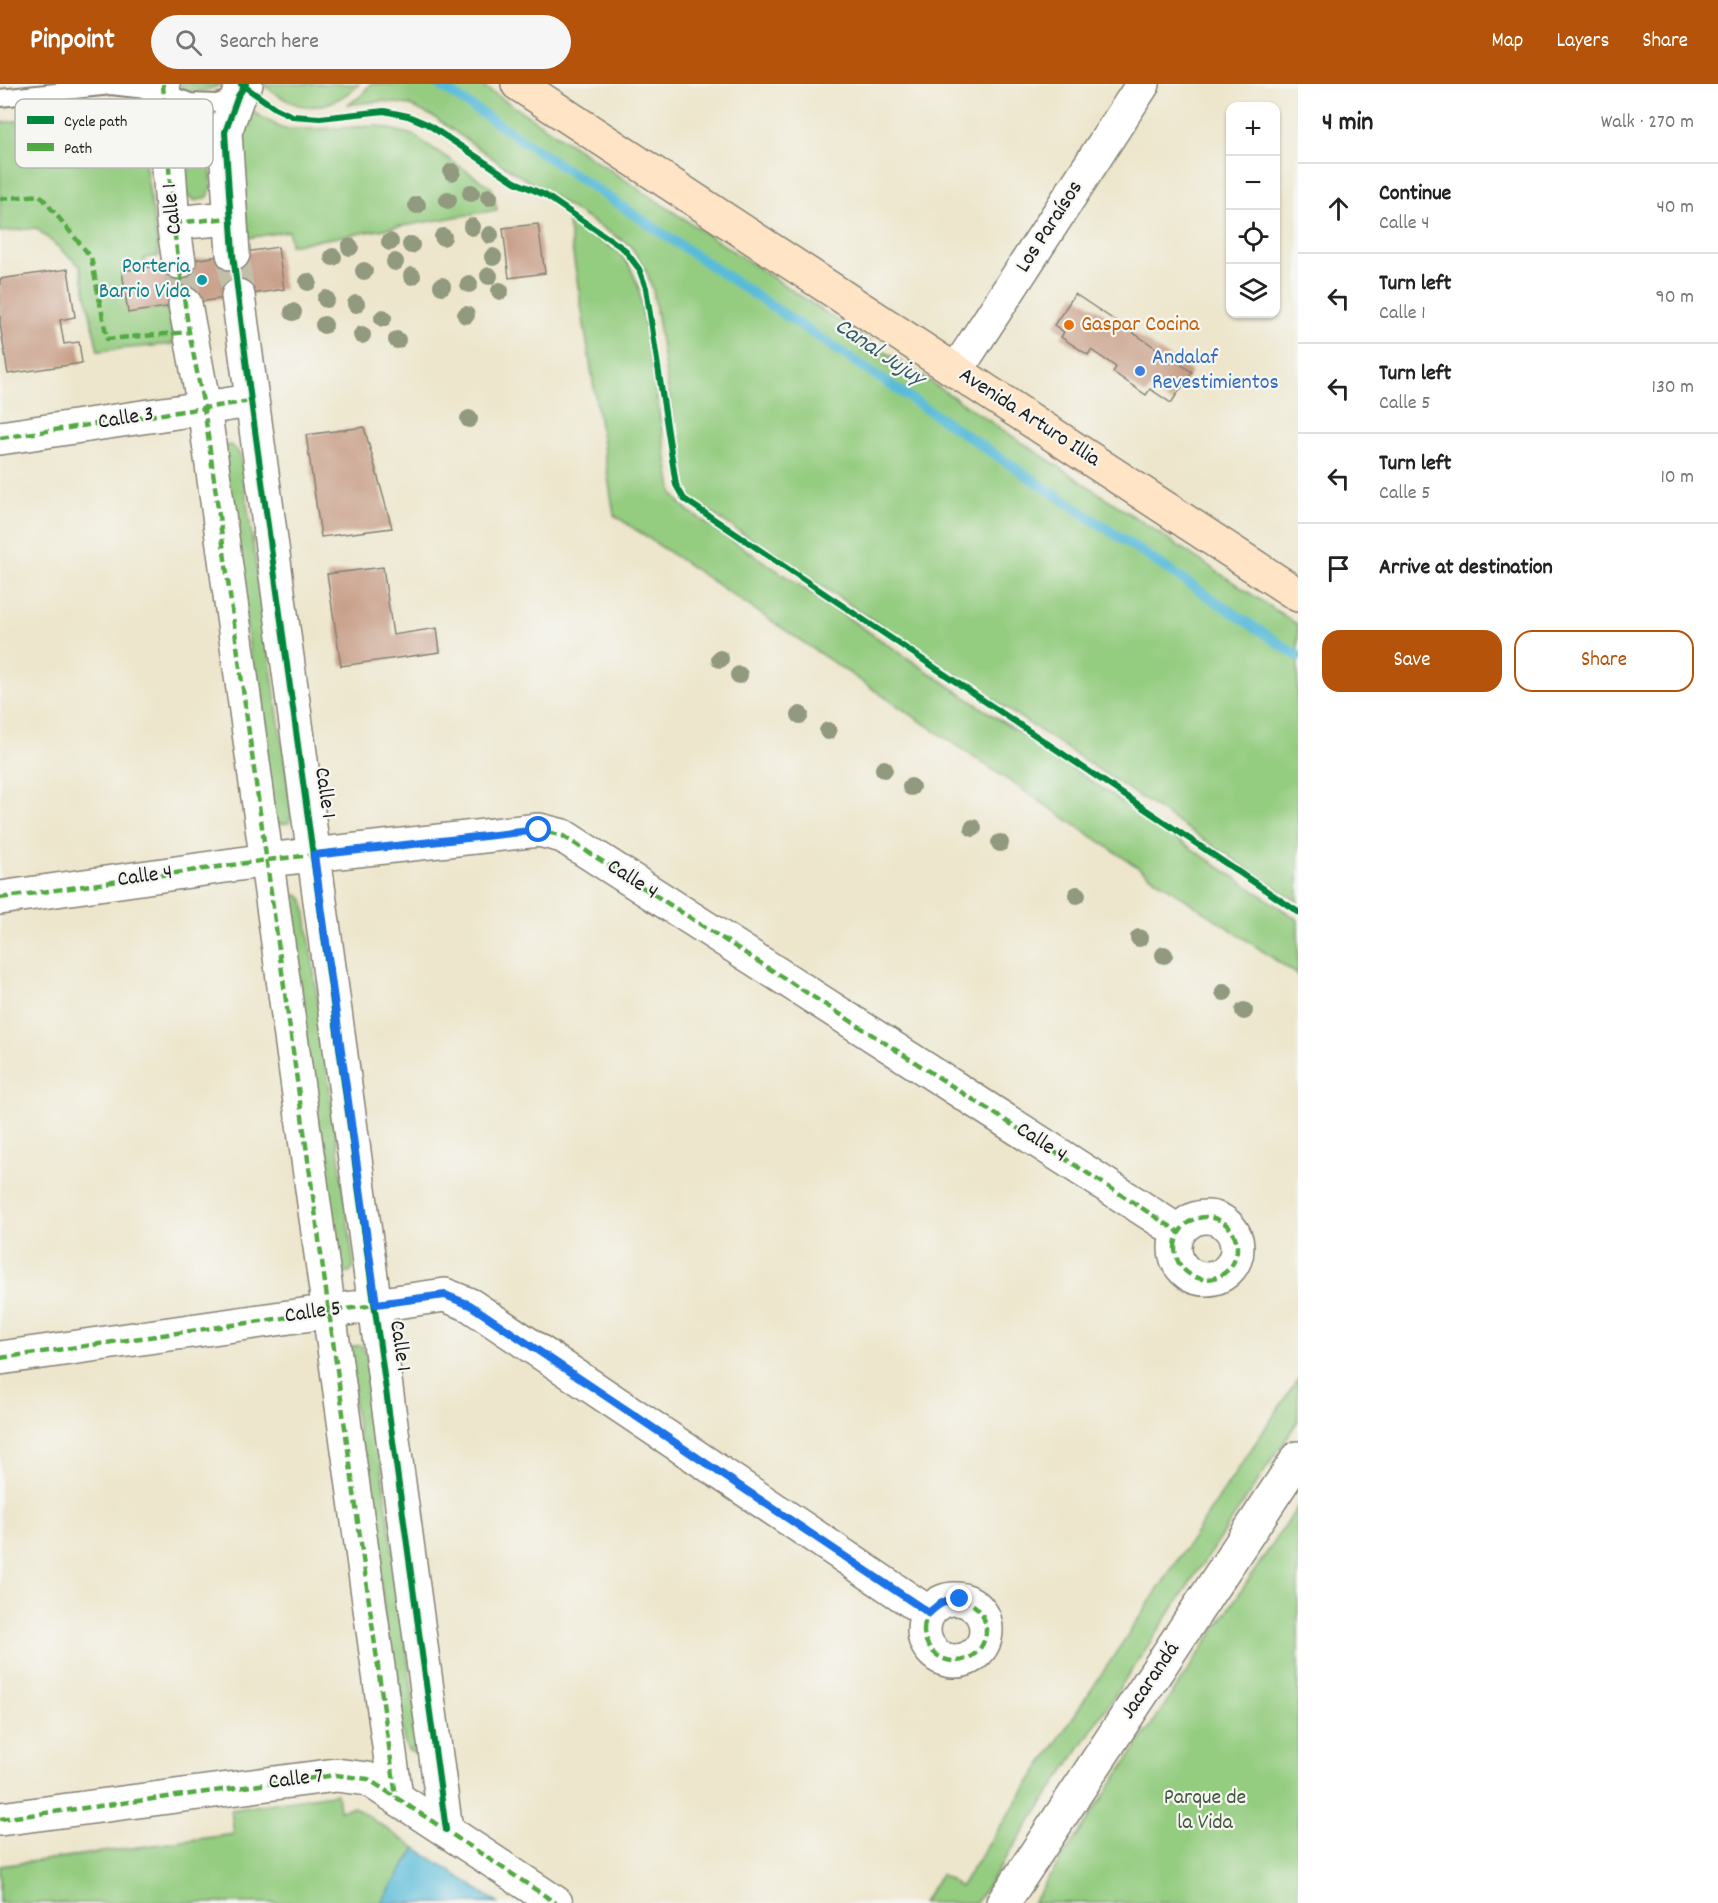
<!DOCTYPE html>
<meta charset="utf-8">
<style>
:root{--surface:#fff;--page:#f6f6f6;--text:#222;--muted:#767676;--line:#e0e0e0;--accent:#b45309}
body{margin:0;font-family:Dekko,sans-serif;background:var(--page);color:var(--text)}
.controls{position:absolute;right:18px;top:18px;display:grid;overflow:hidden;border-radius:12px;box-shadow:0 2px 4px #0004}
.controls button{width:54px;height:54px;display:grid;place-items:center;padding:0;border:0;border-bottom:2px solid var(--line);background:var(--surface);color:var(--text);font:30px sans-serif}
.stop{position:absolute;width:18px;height:18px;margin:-14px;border:4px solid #1a73e8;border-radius:50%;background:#fff}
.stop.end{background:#1a73e8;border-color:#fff;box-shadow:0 2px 6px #0008}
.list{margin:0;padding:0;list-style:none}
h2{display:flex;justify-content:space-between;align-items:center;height:78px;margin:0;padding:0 24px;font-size:26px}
h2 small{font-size:20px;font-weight:400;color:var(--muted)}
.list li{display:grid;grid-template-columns:39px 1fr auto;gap:18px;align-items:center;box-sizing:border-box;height:90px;padding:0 24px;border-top:2px solid var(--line)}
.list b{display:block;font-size:22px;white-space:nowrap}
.list p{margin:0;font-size:20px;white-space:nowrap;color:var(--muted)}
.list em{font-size:20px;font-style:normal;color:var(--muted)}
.actions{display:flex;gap:12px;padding:18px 24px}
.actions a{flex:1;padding:14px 0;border:2px solid var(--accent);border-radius:18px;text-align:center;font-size:21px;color:var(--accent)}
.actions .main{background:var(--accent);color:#fff}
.icon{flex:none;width:33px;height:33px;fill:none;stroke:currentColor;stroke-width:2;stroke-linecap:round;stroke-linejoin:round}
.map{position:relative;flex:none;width:1298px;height:1819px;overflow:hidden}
header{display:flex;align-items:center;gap:36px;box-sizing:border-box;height:84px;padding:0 30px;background:var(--accent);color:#fff}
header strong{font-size:28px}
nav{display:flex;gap:33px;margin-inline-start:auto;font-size:21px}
.search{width:420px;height:54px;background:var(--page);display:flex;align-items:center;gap:15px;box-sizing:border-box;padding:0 21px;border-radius:33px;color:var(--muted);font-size:22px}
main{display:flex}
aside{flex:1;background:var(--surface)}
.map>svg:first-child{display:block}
.green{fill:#94cc80;stroke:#58744e;stroke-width:1.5}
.water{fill:#5abbd9;stroke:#3b6c7a;stroke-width:1.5}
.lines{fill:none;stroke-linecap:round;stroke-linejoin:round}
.stream{stroke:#5abbd9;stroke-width:10}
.building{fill:#c89e87}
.minor-tunnel{stroke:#c3bea9;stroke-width:33;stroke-dasharray:33 16;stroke-linecap:butt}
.service-casing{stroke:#848174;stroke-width:20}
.minor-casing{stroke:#848174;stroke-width:36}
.secondary-casing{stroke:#848174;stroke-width:36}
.service{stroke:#fff;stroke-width:16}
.minor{stroke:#fff;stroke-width:33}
.secondary{stroke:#ffe4c6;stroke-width:33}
.quiet{stroke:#52a943;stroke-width:4.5;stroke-dasharray:9 4.5;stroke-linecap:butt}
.cycleway-casing{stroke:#f6f6f2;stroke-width:10}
.cycleway{stroke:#00873e;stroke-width:6}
.tree{fill:#91997e}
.route{stroke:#1a73e8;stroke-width:8}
.culture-dot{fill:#0f9aa8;stroke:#f6f6f2;stroke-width:2}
.food-dot{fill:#e8710a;stroke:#f6f6f2;stroke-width:2}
.shop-dot{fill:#3f7fe0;stroke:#f6f6f2;stroke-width:2}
.labels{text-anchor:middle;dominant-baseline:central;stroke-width:4.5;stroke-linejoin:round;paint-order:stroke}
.street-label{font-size:22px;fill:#1c1c1c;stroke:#f6f6f2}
.culture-label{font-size:22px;fill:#0d838f;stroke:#f6f6f2;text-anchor:end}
.food-label{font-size:22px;fill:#c56008;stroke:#f6f6f2;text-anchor:start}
.shop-label{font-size:22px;fill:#366cbe;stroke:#f6f6f2;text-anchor:start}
.park-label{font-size:22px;fill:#465a3f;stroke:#f6f6f2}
.water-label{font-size:24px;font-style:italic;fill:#355c68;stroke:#f6f6f2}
.key{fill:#f6f6f2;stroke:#b5b5b2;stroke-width:1.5}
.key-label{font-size:16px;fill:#1c1c1c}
</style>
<header>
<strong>Pinpoint</strong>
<div class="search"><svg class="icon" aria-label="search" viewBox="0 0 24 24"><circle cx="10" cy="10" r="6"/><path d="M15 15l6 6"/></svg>Search here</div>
<nav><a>Map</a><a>Layers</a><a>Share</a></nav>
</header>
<main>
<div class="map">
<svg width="1298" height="1819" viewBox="0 0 1298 1819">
<rect width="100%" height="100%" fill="#f6f6f2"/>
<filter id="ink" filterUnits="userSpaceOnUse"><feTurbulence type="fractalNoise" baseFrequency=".0167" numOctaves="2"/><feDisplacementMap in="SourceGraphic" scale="12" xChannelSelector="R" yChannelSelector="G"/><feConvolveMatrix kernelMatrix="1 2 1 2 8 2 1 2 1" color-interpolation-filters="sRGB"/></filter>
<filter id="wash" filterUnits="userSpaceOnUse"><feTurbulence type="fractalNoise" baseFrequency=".008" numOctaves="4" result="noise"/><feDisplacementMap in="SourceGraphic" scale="24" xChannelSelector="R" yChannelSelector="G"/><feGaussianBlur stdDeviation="1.35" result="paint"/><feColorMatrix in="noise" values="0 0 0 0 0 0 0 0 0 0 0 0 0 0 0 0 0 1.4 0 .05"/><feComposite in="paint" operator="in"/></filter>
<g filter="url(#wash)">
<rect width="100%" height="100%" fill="#ede6cc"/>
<path class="green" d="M180,0H221C208,9 195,7 180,6Z
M262,0H359C346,13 323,25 304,22C289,20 274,9 262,0Z
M370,0H480L1298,541V818L692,416L685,407L681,390L653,206L647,189L631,162L501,80L434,33L409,21L382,17L347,21L361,12Z
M115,24L130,32L140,45L159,172L144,174L146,183L122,187L128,228L167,223L174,260L98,267L80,182L36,144L0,148V39Z
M246,24L283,45H313L378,42L413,51L492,104L497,126L290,161L289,147L248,154L237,48Z
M180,31L214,32L208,47L212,102L208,113L196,117L186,111Z
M567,132L617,167L629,181L638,201L673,411L687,426L1298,836V891L614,431Z
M230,361L236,365L240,371L292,728L289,739L279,740L272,730L222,363Z
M298,811L304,816L354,1182L349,1189L342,1190L336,1179L288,819L293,812Z
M361,1261L366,1270L421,1671L409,1667L404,1659L347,1274L351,1263Z
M1298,1295V1337L976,1819H922L941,1790L960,1803Z
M1298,1422V1819H1032Z
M337,1709L339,1726L354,1723L498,1819H0V1782L234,1750L231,1726Z"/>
<path class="water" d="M416,1764L498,1819H381Z"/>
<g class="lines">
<path class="stream" d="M438,0L1298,572"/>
</g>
<g id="blocks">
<path class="building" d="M538,140L545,189L509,194L503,144Z
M278,163L284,205L128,229L122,187Z
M68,185L75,233L60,236L64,260L79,258L82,279L8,290L0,240V195Z
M1075,210L1192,288L1171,319L1150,305L1146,311L1113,288L1116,283L1091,266L1088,271L1061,253L1064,248L1054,241Z
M364,343L392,444L321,453L306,351Z
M383,483L393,551L437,544L440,568L341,582L327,490Z"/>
</g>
</g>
<g filter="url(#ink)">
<use href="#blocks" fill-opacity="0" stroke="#848174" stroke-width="1.5"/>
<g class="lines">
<path class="minor-tunnel" d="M233,170L238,212
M179,178L185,220"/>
<defs>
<path id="service" d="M0,14L111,2L163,8L190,18L217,19L237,12"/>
<path id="minor" d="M163,0L173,139L179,178
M173,139L230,134
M233,170L225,48L238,12L246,0
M238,212L446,1746
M185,220L204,323L396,1713
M956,287L1143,0
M0,354L251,317
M0,814L267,776L539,746L563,752L1179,1148
M1175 1164a31 31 0 1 1 62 0a31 31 0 1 1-62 0Z
M0,1274L445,1211L470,1221L929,1529
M924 1546a31 31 0 1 1 62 0a31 31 0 1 1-62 0Z
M0,1735L336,1691L368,1695L556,1819
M1003,1819L1298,1374"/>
<path id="secondary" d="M518,0L1298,511"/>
</defs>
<use href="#service" class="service-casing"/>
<use href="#minor" class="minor-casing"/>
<use href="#secondary" class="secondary-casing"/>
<use href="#service" class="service"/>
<use href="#minor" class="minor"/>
<use href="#secondary" class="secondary"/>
<path class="quiet" d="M163,0L173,139L189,248L204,323L396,1713
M0,115L40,111L91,173L107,255L189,248
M173,139L230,134
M0,354L251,317
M0,814L267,776L539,746L563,752L1179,1148
M1175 1164a31 31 0 1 1 62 0a31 31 0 1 1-62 0Z
M0,1274L445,1211L470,1221L929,1529
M924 1546a31 31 0 1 1 62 0a31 31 0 1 1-62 0Z
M0,1735L336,1691L368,1695L556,1819"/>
<defs>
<path id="cycleway" d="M241,0L275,24L292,32L320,34L384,27L408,32L427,40L515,98L545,111L624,165L639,185L646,204L676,401L684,415L1298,828
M246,0L238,12L225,48L233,170L251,317L446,1746"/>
</defs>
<use href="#cycleway" class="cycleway-casing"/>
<use href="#cycleway" class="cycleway"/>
</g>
<g class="tree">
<circle cx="452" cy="88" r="9"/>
<circle cx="471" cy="109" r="9"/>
<circle cx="489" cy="113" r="9"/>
<circle cx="448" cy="116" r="9"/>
<circle cx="417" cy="121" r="9"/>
<circle cx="472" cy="143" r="9"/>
<circle cx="490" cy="151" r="9"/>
<circle cx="443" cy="153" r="9"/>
<circle cx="390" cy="158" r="9"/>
<circle cx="411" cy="161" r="9"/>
<circle cx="350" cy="163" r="9"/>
<circle cx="333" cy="173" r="9"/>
<circle cx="493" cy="173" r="9"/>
<circle cx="395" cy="178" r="9"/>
<circle cx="364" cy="187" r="9"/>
<circle cx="412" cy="192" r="9"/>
<circle cx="489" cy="192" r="9"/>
<circle cx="308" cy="198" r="9"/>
<circle cx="469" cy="200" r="9"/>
<circle cx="442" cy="202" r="9"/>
<circle cx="500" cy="207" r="9"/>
<circle cx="326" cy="215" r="9"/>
<circle cx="356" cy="220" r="9"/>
<circle cx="293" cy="228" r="9"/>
<circle cx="466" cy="231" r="9"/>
<circle cx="383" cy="234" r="9"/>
<circle cx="324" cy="241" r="9"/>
<circle cx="362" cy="251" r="9"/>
<circle cx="397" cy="256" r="9"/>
<circle cx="469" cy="335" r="9"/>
<circle cx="720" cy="575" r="9"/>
<circle cx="739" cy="591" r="9"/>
<circle cx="800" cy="631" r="9"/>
<circle cx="828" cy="647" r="9"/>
<circle cx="884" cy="685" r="9"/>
<circle cx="911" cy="703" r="9"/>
<circle cx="973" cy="744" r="9"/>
<circle cx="1000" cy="759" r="9"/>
<circle cx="1077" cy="811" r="9"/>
<circle cx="1139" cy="854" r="9"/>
<circle cx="1164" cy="871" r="9"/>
<circle cx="1224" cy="908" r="9"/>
<circle cx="1244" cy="927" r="9"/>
</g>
</g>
<g class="lines" filter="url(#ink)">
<path class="route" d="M539,746L314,771L376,1220L445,1211L470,1221L929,1529C939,1519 946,1516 960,1515"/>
</g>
<circle class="culture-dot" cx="202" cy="196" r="6"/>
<circle class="food-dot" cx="1069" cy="241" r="6"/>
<circle class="shop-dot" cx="1140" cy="287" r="6"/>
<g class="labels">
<g class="street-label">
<text transform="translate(173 125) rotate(-96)">Calle 1</text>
<text transform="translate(1050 143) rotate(-57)">Los Paraísos</text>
<text transform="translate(1029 334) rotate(33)">Avenida Arturo Illia</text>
<text transform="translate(126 335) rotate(-9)">Calle 3</text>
<text transform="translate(324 709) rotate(82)">Calle 1</text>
<text transform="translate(145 793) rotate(-8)">Calle 4</text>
<text transform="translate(632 796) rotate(33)">Calle 4</text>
<text transform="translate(1041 1059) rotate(33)">Calle 4</text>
<text transform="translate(313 1229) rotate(-8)">Calle 5</text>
<text transform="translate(399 1262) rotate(82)">Calle 1</text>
<text transform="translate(1151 1597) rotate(-56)">Jacarandá</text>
<text transform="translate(296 1696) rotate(-7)">Calle 7</text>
</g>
<g class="culture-label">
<text x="190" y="183">Porteria<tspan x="190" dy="25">Barrio Vida</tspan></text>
</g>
<g class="food-label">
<text x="1081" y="241">Gaspar Cocina</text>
</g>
<g class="shop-label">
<text x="1152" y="274">Andalaf<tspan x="1152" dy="25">Revestimientos</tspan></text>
</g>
<g class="park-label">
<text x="1205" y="1714">Parque de<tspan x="1205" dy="25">la Vida</tspan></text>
</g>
<g class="water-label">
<text transform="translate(879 269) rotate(34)">Canal Jujuy</text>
</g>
</g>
<rect x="15" y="15" width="198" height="69" rx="9" class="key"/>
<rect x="27" y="32" width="27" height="8" fill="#00873e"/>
<rect x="27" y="59" width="27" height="8" fill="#52a943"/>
<g class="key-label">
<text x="64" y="42">Cycle path</text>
<text x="64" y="69">Path</text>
</g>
</svg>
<div class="controls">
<button>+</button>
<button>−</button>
<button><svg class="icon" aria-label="locate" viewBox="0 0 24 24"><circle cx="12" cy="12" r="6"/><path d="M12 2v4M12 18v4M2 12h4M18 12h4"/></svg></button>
<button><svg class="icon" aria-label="layers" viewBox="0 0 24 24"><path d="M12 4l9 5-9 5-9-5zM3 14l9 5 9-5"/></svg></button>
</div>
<div class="stop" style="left:539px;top:746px"></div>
<div class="stop end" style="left:960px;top:1515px"></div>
</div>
<aside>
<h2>4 min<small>Walk · 270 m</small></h2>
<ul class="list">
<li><svg class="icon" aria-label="ahead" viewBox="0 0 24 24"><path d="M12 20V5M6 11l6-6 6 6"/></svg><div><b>Continue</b><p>Calle 4</p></div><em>40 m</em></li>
<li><svg class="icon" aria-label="left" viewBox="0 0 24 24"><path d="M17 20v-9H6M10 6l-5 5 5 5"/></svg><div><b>Turn left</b><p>Calle 1</p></div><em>90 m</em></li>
<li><svg class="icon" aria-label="left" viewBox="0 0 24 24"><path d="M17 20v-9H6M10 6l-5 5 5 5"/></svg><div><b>Turn left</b><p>Calle 5</p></div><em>130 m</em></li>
<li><svg class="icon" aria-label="left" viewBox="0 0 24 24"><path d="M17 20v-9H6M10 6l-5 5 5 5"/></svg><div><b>Turn left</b><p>Calle 5</p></div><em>10 m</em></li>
<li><svg class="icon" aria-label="arrive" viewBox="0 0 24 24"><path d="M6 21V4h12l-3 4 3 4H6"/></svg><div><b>Arrive at destination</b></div></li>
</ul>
<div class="actions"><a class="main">Save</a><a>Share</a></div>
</aside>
</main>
